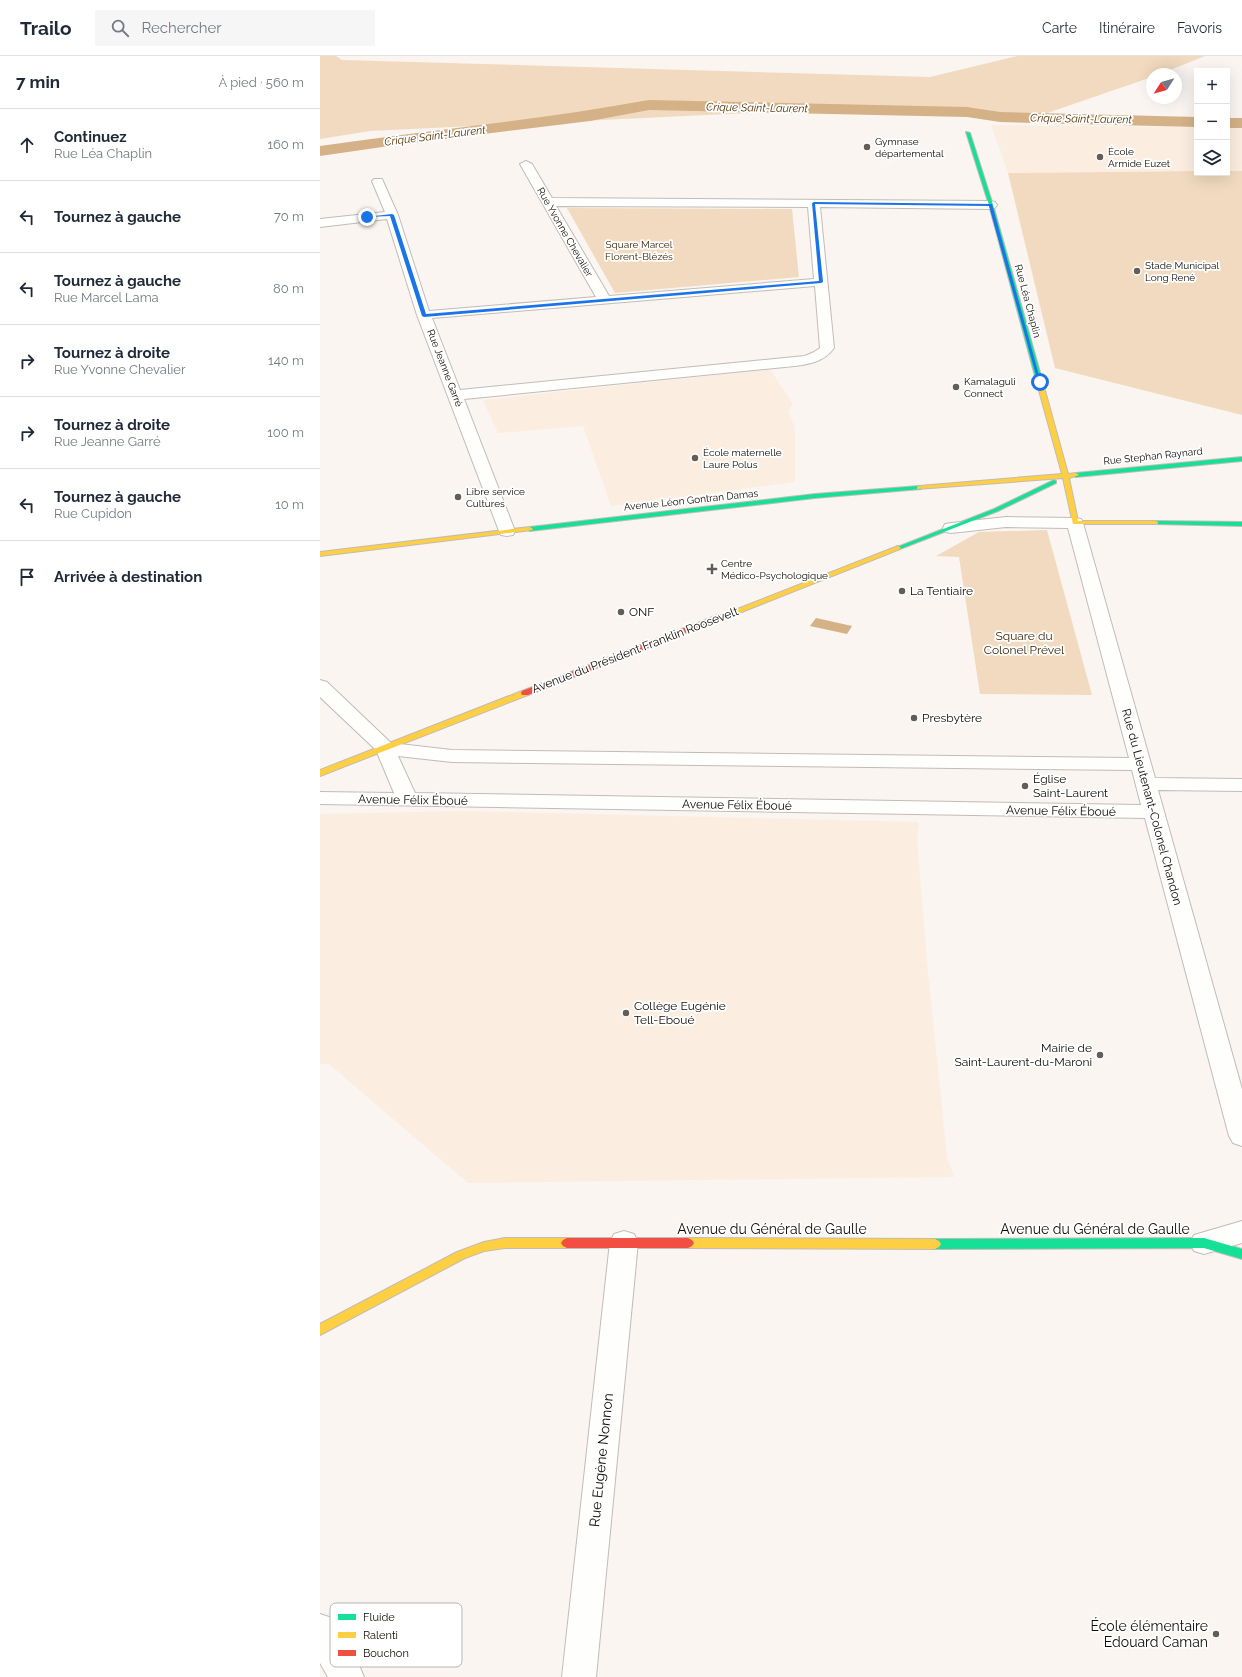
<!DOCTYPE html>
<html lang="fr">
<meta charset="utf-8">
<style>
:root{--surface:#fff;--page:#f6f6f7;--text:#1f2937;--muted:#747a83;--line:#e0e1e3}
body{margin:0;font-family:Raleway,sans-serif;background:var(--page);color:var(--text)}
.controls{position:absolute;right:12px;top:12px;display:grid;overflow:hidden;border-radius:0px;box-shadow:0 4px 16px #0002}
.controls button{width:36px;height:36px;display:grid;place-items:center;padding:0;border:0;border-bottom:1px solid var(--line);background:var(--surface);color:var(--text);font:20px sans-serif}
.compass{position:absolute;left:826px;top:12px;width:36px;height:36px;border-radius:50%;background:var(--surface);box-shadow:0 4px 16px #0002;rotate:234deg}
.stop{position:absolute;width:12px;height:12px;margin:-9px;border:3px solid #1a73e8;border-radius:50%;background:#fff}
.stop.end{background:#1a73e8;border-color:#fff;box-shadow:0 1px 4px #0008}
.list{margin:0;padding:0;list-style:none}
h2{display:flex;justify-content:space-between;align-items:center;height:52px;margin:0;padding:0 16px;font-size:17px}
h2 small{font-size:13px;font-weight:400;color:var(--muted)}
.list li{display:grid;grid-template-columns:26px 1fr auto;gap:12px;align-items:center;box-sizing:border-box;height:72px;padding:0 16px;border-top:1px solid var(--line)}
.list b{display:block;font-size:15px;white-space:nowrap}
.list p{margin:0;font-size:13px;white-space:nowrap;color:var(--muted)}
.list em{font-size:13px;font-style:normal;color:var(--muted)}
.icon{flex:none;width:22px;height:22px;fill:none;stroke:currentColor;stroke-width:2;stroke-linecap:round;stroke-linejoin:round}
.map{position:relative;flex:none;width:922px;height:1621px;overflow:hidden}
header{display:flex;align-items:center;gap:24px;box-sizing:border-box;height:56px;padding:0 20px;background:var(--surface);border-bottom:1px solid var(--line)}
header strong{font-size:19px}
nav{display:flex;gap:22px;margin-inline-start:auto;font-size:14px}
.search{width:280px;height:36px;background:var(--page);display:flex;align-items:center;gap:10px;box-sizing:border-box;padding:0 14px;border-radius:0px;color:var(--muted);font-size:15px}
main{display:flex}
aside{flex:1;background:var(--surface)}
.map>svg:first-child{display:block}
.built{fill:#fbeee1}
.green{fill:#f1dabf}
.water{fill:#d4b187}
.lines{fill:none;stroke-linecap:round;stroke-linejoin:round}
.canal{fill:#d4b187;fill-rule:evenodd}
.street-casing{stroke:#c1bcb8;stroke-width:2}
.fast-casing{stroke:#c1bcb8;stroke-width:2}
.slow-casing{stroke:#c1bcb8;stroke-width:2}
.jam-casing{stroke:#c1bcb8;stroke-width:2}
.street{fill:#fefefd;fill-rule:evenodd}
.fast{fill:#16e098;fill-rule:evenodd}
.slow{fill:#ffcf43;fill-rule:evenodd}
.jam{fill:#f24e42;fill-rule:evenodd}
.route{fill:#1a73e8}
.poi-dot{fill:#615d58;stroke:#fff;stroke-width:1.5}
.labels{text-anchor:middle;dominant-baseline:central;stroke-width:3.5;stroke-linejoin:round;paint-order:stroke}
.far-poi-label{font-size:10px;fill:#0f0b06;stroke:#fff;text-anchor:start}
.far-street-label{font-size:10px;fill:#0f0b06;stroke:#fff}
.far-park-label{font-size:10px;fill:#3b270c;stroke:#fff}
.far-water-label{font-size:11px;font-style:italic;fill:#513000;stroke:#fff}
.poi-label{font-size:12px;fill:#0f0b06;stroke:#fff;text-anchor:start}
.park-label{font-size:12px;fill:#3b270c;stroke:#fff}
.street-label{font-size:12px;fill:#0f0b06;stroke:#fff}
.near-street-label{font-size:14px;fill:#0f0b06;stroke:#fff}
.near-poi-label{font-size:14px;fill:#0f0b06;stroke:#fff;text-anchor:end}
.key{fill:#fff;stroke:#b7b6b4;stroke-width:1}
.key-label{font-size:11px;fill:#0f0b06}
</style>
<header>
<strong>Trailo</strong>
<div class="search"><svg class="icon" aria-label="search" viewBox="0 0 24 24"><circle cx="10" cy="10" r="6"/><path d="M15 15l6 6"/></svg>Rechercher</div>
<nav><a>Carte</a><a>Itinéraire</a><a>Favoris</a></nav>
</header>
<main>
<aside>
<h2>7 min<small>À pied · 560 m</small></h2>
<ul class="list">
<li><svg class="icon" aria-label="ahead" viewBox="0 0 24 24"><path d="M12 20V5M6 11l6-6 6 6"/></svg><div><b>Continuez</b><p>Rue Léa Chaplin</p></div><em>160 m</em></li>
<li><svg class="icon" aria-label="left" viewBox="0 0 24 24"><path d="M17 20v-9H6M10 6l-5 5 5 5"/></svg><div><b>Tournez à gauche</b></div><em>70 m</em></li>
<li><svg class="icon" aria-label="left" viewBox="0 0 24 24"><path d="M17 20v-9H6M10 6l-5 5 5 5"/></svg><div><b>Tournez à gauche</b><p>Rue Marcel Lama</p></div><em>80 m</em></li>
<li><svg class="icon" aria-label="right" viewBox="0 0 24 24"><path d="M7 20v-9h11M14 6l5 5-5 5"/></svg><div><b>Tournez à droite</b><p>Rue Yvonne Chevalier</p></div><em>140 m</em></li>
<li><svg class="icon" aria-label="right" viewBox="0 0 24 24"><path d="M7 20v-9h11M14 6l5 5-5 5"/></svg><div><b>Tournez à droite</b><p>Rue Jeanne Garré</p></div><em>100 m</em></li>
<li><svg class="icon" aria-label="left" viewBox="0 0 24 24"><path d="M17 20v-9H6M10 6l-5 5 5 5"/></svg><div><b>Tournez à gauche</b><p>Rue Cupidon</p></div><em>10 m</em></li>
<li><svg class="icon" aria-label="arrive" viewBox="0 0 24 24"><path d="M6 21V4h12l-3 4 3 4H6"/></svg><div><b>Arrivée à destination</b></div></li>
</ul>
</aside>
<div class="map">
<svg width="922" height="1621" viewBox="0 0 922 1621">
<rect width="100%" height="100%" fill="#faf5f0"/>
<path class="built" d="M671,69L877,71V115L688,117Z
M907,72H922V115H907Z
M450,313L473,348L468,355L475,371V426L291,450L263,370L178,377L163,344Z
M143,755L599,766L597,783L607,906L627,1101L634,1121L148,1127L9,1008H0V758Z"/>
<path class="green" d="M0,0H16L22,4L610,21L697,0H885L840,18H832V21L704,65L533,52L50,75L0,83Z
M877,115V117H907V115H922V359L735,312L688,117Z
M247,152L472,153L479,221L295,237Z
M727,474L772,639L660,638L639,501L616,500L659,476Z"/>
<path class="water" d="M496,562L532,570L527,578L490,570Z"/>
<g class="lines">
<path class="canal" d="M329,44L647,51L680,56L877,61V71L680,66L647,61L329,54L270,65L83,88L0,100V90C110,74 220,64 329,44Z
M907,62H922V72H907Z"/>
<defs>
<path id="street" d="M206,105L212,108L232,142L671,145L675,146L677,149L675,152L671,153L500,151L514,292C503,308 483,309 465,311L144,343L195,475L193,479L187,480L181,479L179,475L97,259L67,163L0,171V163L65,156L52,125L54,123H62L78,159L109,255L276,241L200,108ZM236,150L488,151L494,223L289,240ZM495,230L500,292L494,296L485,300L140,334L112,262Z
M686,461L755,462L761,463L763,467L835,722L922,723V735L838,734L922,1033V1090L913,1087L909,1080L825,762L0,748V736L74,737L56,694L0,641V624L7,626L71,687L132,694L809,702L748,472L686,471L631,477L625,476L623,472L625,468L631,467ZM78,700L132,706L812,714L821,749L95,737Z
M922,1165V1187L884,1198L874,1195L870,1187L874,1179Z
M304,1175L314,1178L318,1186L276,1621H242L290,1186L294,1178Z
M0,1558L12,1562L39,1609L44,1621H8L0,1607Z"/>
<path id="fast" d="M646,76L650,77L673,149L721,320L720,321L715,320L669,149Z
M922,401V405L756,421L753,419L756,417Z
M734,424L736,425V427L678,455L580,493H576L575,492L674,453Z
M599,430L601,431V433L495,442L210,475L207,473L210,471L495,438Z
M836,465L922,466V470L834,468V466Z
M884,1182L922,1193V1203L884,1192L615,1193L611,1191L609,1188L611,1185L615,1183Z"/>
<path id="slow" d="M718,318L721,320L748,418L756,417L759,419L749,422L758,465H836L838,466V468H753L743,422L597,433V431L599,430L742,418L715,320Z
M210,471L213,473L212,474L0,500V496Z
M578,490L581,492L580,493L404,563H398L397,561Z
M202,635H208L209,637L208,639L0,720V714Z
M185,1182H247L251,1184L253,1187L251,1190L247,1192H185L164,1195L145,1202L0,1279V1268L137,1196L164,1186Z
M368,1182L615,1183L619,1185L621,1188L619,1191L615,1193L368,1192L364,1190L362,1187L364,1184Z"/>
<path id="jam" d="M398,559H404L405,561L208,639H202L201,637L202,635Z
M247,1182H368L372,1184L374,1187L372,1190L368,1192H247L243,1190L241,1187L243,1184Z"/>
</defs>
<use href="#street" class="street-casing"/>
<use href="#fast" class="fast-casing"/>
<use href="#slow" class="slow-casing"/>
<use href="#jam" class="jam-casing"/>
<use href="#street" class="street"/>
<use href="#fast" class="fast"/>
<use href="#slow" class="slow"/>
<use href="#jam" class="jam"/>
</g>
<path class="route" d="M494,146L672,148L721,327L718,326L669,150L495,148L503,226L501,227L104,261L102,260L70,160L46,161L72,158L74,159L106,258L499,225L492,147Z"/>
<g class="poi-dot">
<circle cx="547" cy="91" r="4"/>
<circle cx="780" cy="101" r="4"/>
<circle cx="817" cy="215" r="4"/>
<circle cx="636" cy="331" r="4"/>
<circle cx="375" cy="402" r="4"/>
<circle cx="138" cy="441" r="4"/>
<path d="M390 507h4v4h4v4h-4v4h-4v-4h-4v-4h4z"/>
<circle cx="582" cy="535" r="4"/>
<circle cx="301" cy="556" r="4"/>
<circle cx="594" cy="662" r="4"/>
<circle cx="705" cy="730" r="4"/>
<circle cx="306" cy="957" r="4"/>
<circle cx="780" cy="999" r="4"/>
<circle cx="896" cy="1578" r="4"/>
</g>
<g class="labels">
<g class="far-poi-label">
<text x="555" y="85">Gymnase<tspan x="555" dy="12">départemental</tspan></text>
<text x="788" y="95">École<tspan x="788" dy="12">Armide Euzet</tspan></text>
<text x="825" y="209">Stade Municipal<tspan x="825" dy="12">Long René</tspan></text>
<text x="644" y="325">Kamalaguli<tspan x="644" dy="12">Connect</tspan></text>
<text x="383" y="396">École maternelle<tspan x="383" dy="12">Laure Polus</tspan></text>
<text x="146" y="435">Libre service<tspan x="146" dy="12">Cultures</tspan></text>
<text x="401" y="507">Centre<tspan x="401" dy="12">Médico-Psychologique</tspan></text>
</g>
<g class="far-street-label">
<text transform="translate(245 176) rotate(60)">Rue Yvonne Chevalier</text>
<text transform="translate(708 245) rotate(75)">Rue Léa Chaplin</text>
<text transform="translate(125 312) rotate(69)">Rue Jeanne Garré</text>
<text transform="translate(833 400) rotate(-6)">Rue Stephan Raynard</text>
<text transform="translate(371 444) rotate(-6)">Avenue Léon Gontran Damas</text>
</g>
<g class="far-park-label">
<text x="319" y="188">Square Marcel<tspan x="319" dy="12">Florent-Blézés</tspan></text>
</g>
<g class="far-water-label">
<text transform="translate(437 52) rotate(1)">Crique Saint-Laurent</text>
<text transform="translate(761 63) rotate(1)">Crique Saint-Laurent</text>
<text transform="translate(115 80) rotate(-7)">Crique Saint-Laurent</text>
</g>
<g class="poi-label">
<text x="590" y="535">La Tentiaire</text>
<text x="309" y="556">ONF</text>
<text x="602" y="662">Presbytère</text>
<text x="713" y="723">Église<tspan x="713" dy="14">Saint-Laurent</tspan></text>
<text x="314" y="950">Collège Eugénie<tspan x="314" dy="14">Tell-Eboué</tspan></text>
<text x="772" y="992" text-anchor="end">Mairie de<tspan x="772" dy="14">Saint-Laurent-du-Maroni</tspan></text>
</g>
<g class="park-label">
<text x="704" y="580">Square du<tspan x="704" dy="14">Colonel Prével</tspan></text>
</g>
<g class="street-label">
<text transform="translate(315 594) rotate(-21)">Avenue du Président Franklin Roosevelt</text>
<text transform="translate(93 744) rotate(1)">Avenue Félix Éboué</text>
<text transform="translate(417 749) rotate(1)">Avenue Félix Éboué</text>
<text transform="translate(832 751) rotate(75)">Rue du Lieutenant-Colonel Chandon</text>
<text transform="translate(741 755) rotate(1)">Avenue Félix Éboué</text>
</g>
<g class="near-street-label">
<text x="452" y="1173">Avenue du Général de Gaulle</text>
<text x="775" y="1173">Avenue du Général de Gaulle</text>
<text transform="translate(281 1404) rotate(-84)">Rue Eugène Nonnon</text>
</g>
<g class="near-poi-label">
<text x="888" y="1570">École élémentaire<tspan x="888" dy="16">Edouard Caman</tspan></text>
</g>
</g>
<rect x="10" y="1547" width="132" height="64" rx="6" class="key"/>
<rect x="18" y="1558" width="18" height="6" fill="#16e098"/>
<rect x="18" y="1576" width="18" height="6" fill="#ffcf43"/>
<rect x="18" y="1594" width="18" height="6" fill="#f24e42"/>
<g class="key-label">
<text x="43" y="1565">Fluide</text>
<text x="43" y="1583">Ralenti</text>
<text x="43" y="1601">Bouchon</text>
</g>
</svg>
<div class="controls">
<button>+</button>
<button>−</button>
<button><svg class="icon" aria-label="layers" viewBox="0 0 24 24"><path d="M12 4l9 5-9 5-9-5zM3 14l9 5 9-5"/></svg></button>
</div>
<svg class="compass" viewBox="-18 -18 36 36"><path d="M0-13l5 13h-10z" fill="#e53935"/><path d="M0 13l5-13h-10z" fill="#747a83"/></svg>
<div class="stop" style="left:720px;top:326px"></div>
<div class="stop end" style="left:47px;top:161px"></div>
</div>
</main>
